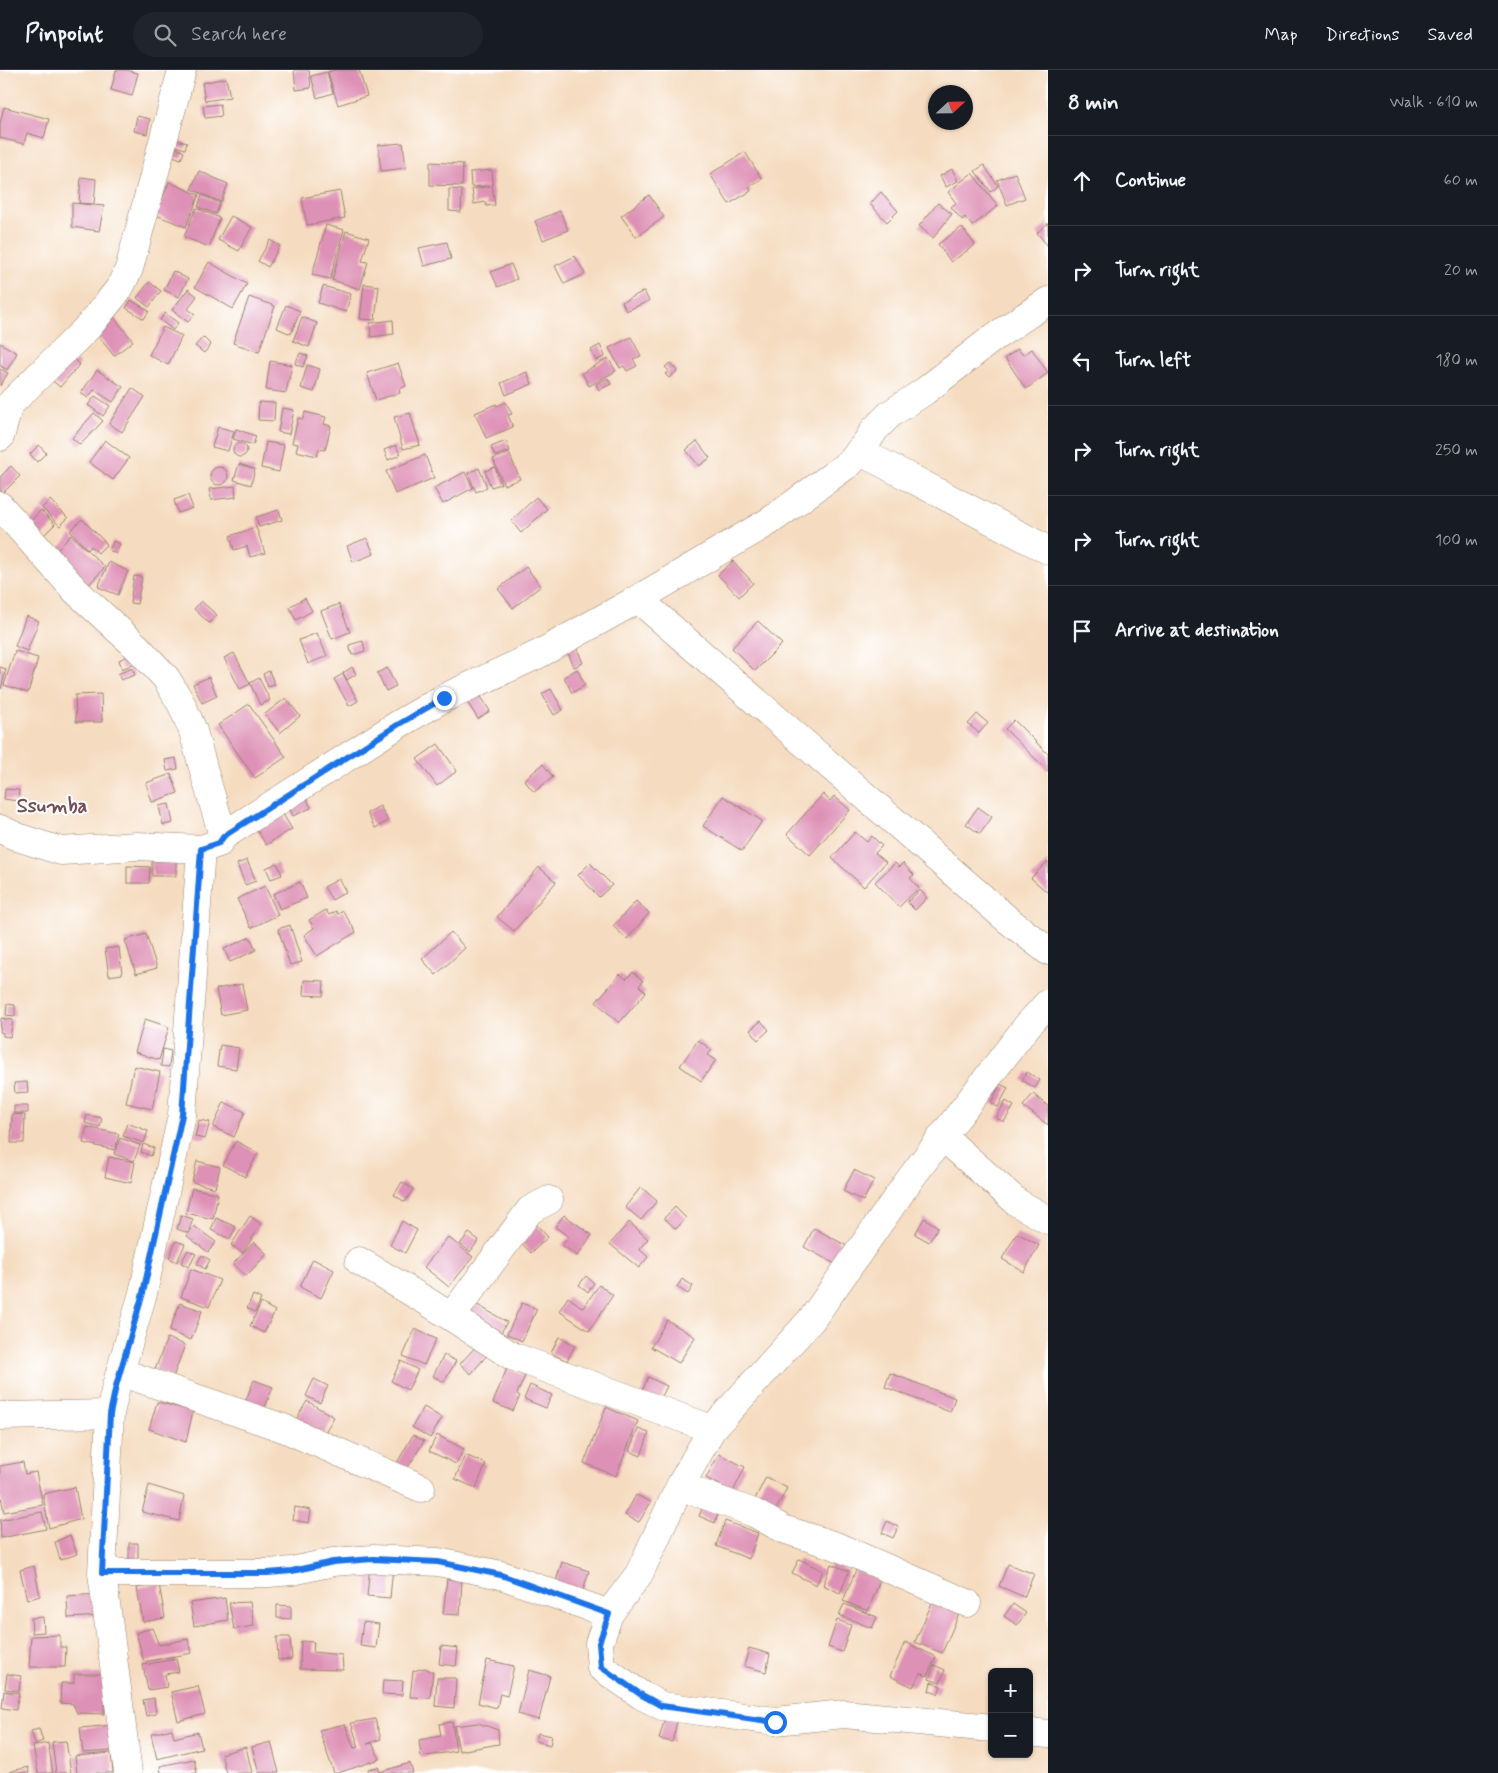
<!DOCTYPE html>
<meta charset="utf-8">
<style>
:root{--surface:#171b24;--page:#20242c;--text:#f1f3f6;--muted:#9ea1a6;--line:#363941}
body{margin:0;font-family:Mynerve,sans-serif;background:var(--page);color:var(--text)}
.controls{position:absolute;right:15px;bottom:15px;display:grid;overflow:hidden;border-radius:8px;box-shadow:0 1px 4px #0004}
.controls button{width:45px;height:45px;display:grid;place-items:center;padding:0;border:0;border-bottom:1px solid var(--line);background:var(--surface);color:var(--text);font:25px sans-serif}
.compass{position:absolute;left:928px;top:15px;width:45px;height:45px;border-radius:50%;background:var(--surface);box-shadow:0 1px 4px #0004;rotate:68deg}
.stop{position:absolute;width:15px;height:15px;margin:-11px;border:4px solid #1a73e8;border-radius:50%;background:#fff}
.stop.end{background:#1a73e8;border-color:#fff;box-shadow:0 1px 5px #0008}
.list{margin:0;padding:0;list-style:none}
h2{display:flex;justify-content:space-between;align-items:center;height:65px;margin:0;padding:0 20px;font-size:21px}
h2 small{font-size:16px;font-weight:400;color:var(--muted)}
.list li{display:grid;grid-template-columns:32px 1fr auto;gap:15px;align-items:center;box-sizing:border-box;height:90px;padding:0 20px;border-top:1px solid var(--line)}
.list b{display:block;font-size:19px;white-space:nowrap}
.list em{font-size:16px;font-style:normal;color:var(--muted)}
.icon{flex:none;width:28px;height:28px;fill:none;stroke:currentColor;stroke-width:2;stroke-linecap:round;stroke-linejoin:round}
.map{position:relative;flex:none;width:1048px;height:1703px;overflow:hidden}
header{display:flex;align-items:center;gap:30px;box-sizing:border-box;height:70px;padding:0 25px;background:var(--surface);border-bottom:1px solid var(--line)}
header strong{font-size:24px}
nav{display:flex;gap:28px;margin-inline-start:auto;font-size:18px}
.search{width:350px;height:45px;background:var(--page);display:flex;align-items:center;gap:12px;box-sizing:border-box;padding:0 18px;border-radius:28px;color:var(--muted);font-size:19px}
main{display:flex}
aside{flex:1;background:var(--surface)}
.map>svg:first-child{display:block}
.building{fill:#de91b6}
.lines{fill:none;stroke-linecap:round;stroke-linejoin:round}
.minor-casing{stroke:#98826e;stroke-width:29}
.minor{stroke:#fff;stroke-width:28}
.route{stroke:#1a73e8;stroke-width:6}
.labels{text-anchor:middle;dominant-baseline:central;stroke-width:4;stroke-linejoin:round;paint-order:stroke}
.quarter-label{font-size:20px;font-weight:bold;fill:#744e53;stroke:#fff}
</style>
<header>
<strong>Pinpoint</strong>
<div class="search"><svg class="icon" aria-label="search" viewBox="0 0 24 24"><circle cx="10" cy="10" r="6"/><path d="M15 15l6 6"/></svg>Search here</div>
<nav><a>Map</a><a>Directions</a><a>Saved</a></nav>
</header>
<main>
<div class="map">
<svg width="1048" height="1703" viewBox="0 0 1048 1703">
<rect width="100%" height="100%" fill="#fff"/>
<filter id="ink" filterUnits="userSpaceOnUse"><feTurbulence type="fractalNoise" baseFrequency=".02" numOctaves="2"/><feDisplacementMap in="SourceGraphic" scale="10" xChannelSelector="R" yChannelSelector="G"/><feConvolveMatrix kernelMatrix="1 2 1 2 8 2 1 2 1" color-interpolation-filters="sRGB"/></filter>
<filter id="wash" filterUnits="userSpaceOnUse"><feTurbulence type="fractalNoise" baseFrequency=".0096" numOctaves="4" result="noise"/><feDisplacementMap in="SourceGraphic" scale="20" xChannelSelector="R" yChannelSelector="G"/><feGaussianBlur stdDeviation="1.12" result="paint"/><feColorMatrix in="noise" values="0 0 0 0 0 0 0 0 0 0 0 0 0 0 0 0 0 1.4 0 .05"/><feComposite in="paint" operator="in"/></filter>
<g filter="url(#wash)">
<rect width="100%" height="100%" fill="#f5dbbf"/>
<g id="blocks">
<path class="building" d="M116,0H126L138,3L132,26L111,20Z
M294,0H309L311,18L296,20Z
M335,0H359L367,26L338,35L328,2Z
M327,2L333,23L317,28L311,6Z
M226,8L230,27L205,31L202,13Z
M220,34L222,46L205,48L203,36Z
M4,37L49,49L44,68L27,63L24,74L0,68V53Z
M137,46L150,49L147,64L134,61Z
M174,69L187,73L185,79L172,75Z
M403,73L406,98L381,101L378,75Z
M176,78L184,82L181,89L173,86Z
M745,82L762,109L749,117L751,121L729,134L710,104Z
M430,92L463,94L462,116L430,115Z
M984,95L998,116L991,122L975,101Z
M952,99L958,111L946,117L940,106Z
M492,100L493,115H492L495,135L486,136V132L474,134L472,119L490,116L471,117L470,102Z
M199,101L228,114L221,132L191,119Z
M972,103L998,136L972,156L965,147L962,150L951,137L956,133L948,122Z
M1015,103L1025,128L1007,135L997,110Z
M81,107L96,109L94,134L79,133Z
M169,112L199,125L186,157L156,145Z
M449,119L462,120L461,142L449,141Z
M340,121L345,148L307,155L302,128Z
M881,122L898,141L887,152L870,134Z
M202,125L220,133L216,144L198,137Z
M649,125L664,147L636,167L621,146Z
M72,133L104,136L99,161L72,157Z
M938,133L952,144L933,168L919,156Z
M196,138L220,148L209,177L184,167Z
M560,141L568,160L543,170L535,151Z
M231,146L252,157L239,181L218,170Z
M1048,153V176L1037,163Z
M326,155L344,160L330,209L312,205Z
M962,157L975,175L951,192L938,174Z
M346,161L369,168L362,191L368,192L360,219L332,210Z
M270,170L280,176L268,197L258,191Z
M447,172L451,189L424,196L419,178Z
M575,186L585,204L564,214L555,196Z
M209,192L247,214L233,239L195,217Z
M511,194L517,209L498,217L491,202Z
M173,201L188,209L179,227L164,220Z
M149,212L161,221L149,237L137,228Z
M364,214L379,216L375,250L360,249Z
M323,216L351,224L346,242L318,233Z
M188,219L197,226L188,239L195,244L188,252L172,240Z
M644,221L649,231L626,241L622,232Z
M249,227L275,236L259,282L233,273Z
M131,230L149,241L144,249L126,238Z
M286,235L300,241L291,264L277,258Z
M165,243L178,253L173,260L160,250Z
M113,246L133,271L114,286L94,261Z
M302,247L317,253L309,277L293,271Z
M393,250L394,264L371,267L370,253Z
M163,257L182,266L168,295L149,285Z
M203,267L211,275L204,283L195,276Z
M631,267L641,286L633,289L637,296L627,301L624,296L620,298L609,278Z
M0,273L17,283L7,300L0,296Z
M600,275L605,286L596,291L591,280Z
M1018,279L1023,285L1032,279L1048,303L1026,319L1005,288Z
M300,283L308,286L303,297L295,294Z
M69,285L80,294L60,317L49,308Z
M608,288L616,301L589,316L582,303Z
M270,291L292,295L286,323L266,320Z
M398,293L406,316L399,319L400,323L376,330L367,303Z
M670,293L677,301L669,308L665,304L669,301L665,297Z
M307,295L320,299L314,322L301,318Z
M0,299L8,303L0,316Z
M97,300L123,317L113,332L94,320L88,328L81,323Z
M527,302L532,314L506,325L501,313Z
M608,308L611,314L599,320L596,314Z
M132,318L145,327L122,362L109,354Z
M95,326L110,336L103,346L88,335Z
M259,332L275,333L274,351L258,350Z
M506,332L512,344L508,345L513,357L486,368L475,343L496,334L497,336Z
M282,338L294,340L289,364L278,362Z
M305,342L326,347L324,354L331,356L325,380L319,379L317,386L296,381L298,374L292,373L298,348L303,349Z
M94,343L103,351L80,375L72,368Z
M410,343L420,375L403,379L394,347Z
M218,357L234,361L228,381L212,377Z
M236,359L256,366L253,375L233,369Z
M105,370L129,388L113,410L89,392Z
M506,371L510,381L495,386L491,377Z
M697,371L710,388L699,396L686,380Z
M266,372L284,375L279,402L261,398Z
M233 380a7 7 0 1 1 14 0a7 7 0 1 1-14 0Z
M39,375L46,383L37,392L30,384Z
M396,375L400,385L388,390L384,380Z
M509,383L520,409L504,415L493,389Z
M425,385L434,408L395,424L386,401Z
M239,394L255,399L251,415L234,410Z
M11,396L20,406L3,423L0,420V407Z
M495,397L501,414L491,417L485,401Z
M210 406a9 9 0 1 1 18 0a9 9 0 1 1-18 0Z
M479,398L487,417L476,422L468,403Z
M465,402L473,418L443,434L434,418Z
M235,416L236,427L211,430L209,419Z
M188,425L193,438L178,443L174,430Z
M536,427L547,439L521,463L511,451Z
M50,430L68,448L60,456L42,438Z
M41,440L55,454L39,470L25,457Z
M279,440L282,450L259,457L256,447Z
M82,449L107,474L98,483L91,476L88,480L70,461Z
M256,457L265,483L250,487L247,476L234,480L230,466Z
M71,465L105,497L86,518L52,486Z
M367,468L374,484L353,492L347,476Z
M113,471L120,474L116,484L109,480Z
M733,491L753,513L739,527L718,505Z
M109,492L128,501L118,525L98,517Z
M526,497L541,516L513,538L498,519Z
M134,506L142,507L137,534L130,533Z
M305,528L312,541L296,550L289,537Z
M201,531L217,545L209,553L194,539Z
M339,534L350,562L332,569L321,541Z
M26,546L39,551L27,581L15,576Z
M758,551L782,574L755,601L732,578Z
M317,563L327,586L308,594L299,570Z
M363,571L365,581L352,585L349,575Z
M575,574L583,593L574,597L566,578Z
M15,581L38,588L28,623L4,615Z
M135,583L139,591L122,599L119,590Z
M234,583L250,614L240,619L224,588Z
M0,597L6,599L1,619H0Z
M352,597L356,604L347,610L343,603Z
M132,598L135,605L121,610L118,604Z
M387,598L396,616L386,621L377,603Z
M577,599L585,615L572,623L564,607Z
M269,601L275,615L268,617L263,604Z
M343,604L358,631L349,636L334,609Z
M209,607L217,626L202,633L193,614Z
M259,608L270,630L260,635L250,613Z
M551,619L563,640L554,645L542,624Z
M478,622L490,641L478,649L466,630Z
M101,624L102,652H76L75,625Z
M286,628L300,646L280,663L265,644Z
M249,634L286,687L255,708L218,655Z
M977,644L988,653L979,663L968,654Z
M1014,650L1048,684V701L1005,659Z
M438,674L457,701L437,716L417,689Z
M176,688L178,699L167,701L165,690Z
M543,694L553,707L534,722L524,710Z
M171,704L178,723L152,732L146,713Z
M5,719L19,720L18,731L4,729Z
M303,720L311,738L293,746L285,728Z
M823,724L830,731L834,726L850,740L810,785L787,764Z
M723,726L762,751L742,781L703,756Z
M169,734L173,753L163,755L159,736Z
M278,736L292,759L266,775L252,752Z
M380,736L388,751L375,758L367,743Z
M978,737L992,747L980,764L966,754Z
M855,762L867,772L872,766L882,776L875,783L886,792L864,817L832,788Z
M152,784H176V806H152Z
M247,790L256,811L245,815L237,794Z
M1048,791V823L1031,808Z
M277,793L282,805L271,809L266,798Z
M590,793L612,815L599,827L578,805Z
M895,793L899,797L903,793L914,805L910,808L919,818L899,837L875,812Z
M127,796L150,797L149,813H127Z
M539,797L556,812L514,861L497,847Z
M339,809L346,822L332,830L324,817Z
M300,812L307,828L280,839L273,824Z
M265,816L278,845L251,858L237,829Z
M920,820L927,828L915,840L907,832Z
M636,831L649,843L627,869L613,856Z
M326,840L329,845L336,841L338,844L343,841L356,862L317,886L304,865L314,858L309,850Z
M290,855L302,892L290,895L278,859Z
M451,862L465,878L436,905L422,889Z
M146,864L157,898L136,904L125,870Z
M250,867L256,880L230,892L224,879Z
M119,877L122,904L109,906L105,879Z
M633,902L643,911L639,916L646,922L619,953L596,932L620,904L626,909Z
M304,910L324,911L323,926L303,925Z
M242,914L247,940L221,945L216,919Z
M7,934L15,935V946L6,945Z
M1,948L13,950L10,967L3,966V963L0,962Z
M145,949L169,957L159,990L135,982Z
M761,951L769,960L758,970L750,960Z
M698,970L712,980L708,985L716,990L701,1011L680,996Z
M220,975L239,978L236,999L217,996Z
M163,979L171,981L169,997L161,996Z
M134,996L160,1002L152,1039L126,1033Z
M1027,1002L1040,1010L1035,1018L1022,1010Z
M27,1012L28,1022L15,1023L14,1013Z
M1000,1014L1008,1018L998,1037L991,1033Z
M1033,1024L1048,1036V1055L1023,1036Z
M1006,1031L1014,1036L1004,1052L996,1048Z
M224,1032L245,1042L234,1067L213,1057Z
M14,1036H28V1043H14Z
M12,1044L25,1045L24,1073H11Z
M87,1045L102,1048L100,1057L85,1053Z
M199,1050L210,1052L205,1069L195,1067Z
M127,1053L148,1061L144,1073L123,1066Z
M87,1057L119,1064L115,1080L83,1073Z
M120,1068L140,1075L134,1091L114,1084Z
M236,1071L258,1083L245,1107L223,1095Z
M143,1074L154,1078L151,1086L141,1082Z
M109,1087L135,1092L131,1113L105,1107Z
M197,1091L220,1097L215,1118L192,1112Z
M854,1100L874,1110L863,1131L843,1121Z
M402,1112L413,1119L405,1132L394,1125Z
M641,1117L657,1131L641,1150L625,1137Z
M192,1118L218,1124L213,1149L186,1143Z
M675,1137L686,1148L676,1159L664,1148Z
M181,1145L193,1149L188,1163L177,1159Z
M564,1145L592,1165L577,1186L562,1175L569,1167L555,1157Z
M250,1146L261,1154L243,1183L231,1175Z
M216,1148L236,1157L230,1169L211,1160Z
M924,1148L938,1157L929,1172L915,1164Z
M532,1150L548,1167L531,1183L515,1166Z
M402,1151L417,1160L405,1183L390,1175Z
M629,1152L648,1169L639,1179L648,1187L639,1198L610,1174Z
M194,1156L216,1172L208,1182L187,1166Z
M814,1158L847,1176L837,1195L804,1177Z
M469,1163L479,1170L470,1182L460,1174Z
M1017,1163L1039,1175L1024,1202L1002,1189Z
M448,1167L473,1187L449,1217L424,1197Z
M176,1171L185,1174L177,1192L169,1188Z
M254,1172L267,1184L246,1206L233,1194Z
M188,1180L196,1184L189,1197L181,1193Z
M202,1185L210,1190L205,1199L197,1194Z
M313,1189L334,1200L321,1228L300,1217Z
M191,1199L220,1210L209,1237L181,1227Z
M586,1206L594,1213L588,1222L579,1215Z
M682,1209L693,1216L688,1224L677,1217Z
M599,1215L613,1225L589,1261L559,1241L568,1227L583,1238Z
M253,1225L261,1229L255,1242L247,1238Z
M180,1233L202,1241L191,1270L169,1261Z
M261,1233L275,1241L264,1263L250,1256Z
M474,1233L507,1252L498,1268L465,1250Z
M522,1233L537,1239L522,1271L507,1264Z
M667,1250L695,1267L679,1293L651,1277Z
M415,1259L436,1269L424,1295L403,1286Z
M559,1267L575,1275L567,1291L551,1283Z
M167,1268L185,1275L173,1307L155,1300Z
M477,1275L488,1284L471,1304L460,1294Z
M444,1285L456,1291L444,1312L433,1306Z
M401,1291L418,1300L408,1320L391,1311Z
M507,1298L525,1306L517,1324L520,1326L513,1341L493,1333Z
M890,1303L955,1328L950,1342L885,1317Z
M648,1307L667,1316L659,1332L641,1324Z
M314,1309L328,1316L320,1333L306,1326Z
M254,1310L273,1317L262,1345L243,1337Z
M530,1315L552,1325L546,1338L524,1329Z
M307,1331L334,1347L321,1369L294,1353Z
M157,1332L193,1341L186,1372L149,1359Z
M424,1337L442,1348L430,1368L412,1357Z
M606,1337L638,1351L616,1406L584,1393Z
M638,1359L649,1363L641,1386L629,1381Z
M413,1365L424,1371L407,1399L397,1393Z
M437,1365L464,1379L456,1394L429,1381Z
M719,1384L745,1397L733,1422L706,1408Z
M465,1385L486,1394L476,1418L455,1409Z
M23,1392L25,1404L36,1402L43,1435L4,1442L0,1422V1396Z
M766,1407L787,1418L773,1446L752,1435Z
M149,1415L184,1426L179,1451L142,1442Z
M75,1417L81,1449L49,1458L43,1424Z
M636,1425L651,1432L639,1452L625,1445Z
M704,1434L719,1441L715,1453L699,1446Z
M295,1437L311,1440L309,1453L293,1450Z
M42,1442L46,1459L1,1468L0,1450Z
M725,1451L758,1463L749,1489L716,1476Z
M887,1451L898,1457L893,1468L882,1463Z
M70,1465L77,1484L60,1490L55,1472Z
M129,1473H138V1491H129Z
M799,1489L823,1501L816,1515L792,1503Z
M562,1492L589,1501L582,1524L555,1514Z
M831,1494L849,1501L840,1523L823,1515Z
M1008,1494L1034,1504L1024,1527L999,1516Z
M370,1495L393,1497L390,1528L367,1526Z
M34,1496L40,1526L27,1530L20,1500Z
M856,1500L880,1510L868,1541L843,1531Z
M447,1509L462,1511L460,1545L443,1544Z
M159,1514L165,1548L143,1552L137,1518Z
M100,1524L102,1546L68,1548L67,1526Z
M935,1526L962,1537L942,1583L915,1572Z
M225,1528L228,1550L194,1556L190,1533Z
M250,1532L254,1556L234,1559L229,1533Z
M844,1534L877,1547L872,1558L839,1545Z
M1013,1534L1026,1543L1017,1555L1004,1546Z
M277,1535L291,1536V1549L277,1548Z
M43,1547L44,1562L32,1563L31,1548Z
M837,1550L851,1555L842,1582L828,1577Z
M363,1552L379,1554L376,1578L360,1576Z
M152,1558L159,1575L188,1569L192,1583L144,1592L136,1563Z
M60,1565V1577H66L65,1597H29L31,1566Z
M277,1567H290L292,1589L278,1590Z
M301,1571L314,1572L313,1582L342,1585L343,1600L300,1599Z
M905,1572L936,1587L927,1606L920,1603L913,1617L890,1606Z
M441,1576L458,1578L456,1596L439,1594Z
M749,1578L770,1584L766,1602L744,1596Z
M176,1589L179,1602L165,1604L167,1617L148,1620L143,1595Z
M487,1590L514,1596L507,1626L500,1624L497,1638L478,1633Z
M934,1595L945,1600L940,1613L929,1609Z
M425,1598L433,1602L430,1628L410,1627L413,1601Z
M529,1600L550,1606L539,1650L518,1644Z
M7,1604L21,1606L19,1621L5,1619Z
M74,1604H105L104,1644L77,1643L73,1634L60,1633L61,1613H74Z
M437,1608H456L454,1638L435,1636Z
M383,1610L403,1611L402,1625L382,1624Z
M931,1612L941,1616L938,1624L929,1621Z
M198,1616L205,1644L178,1651L171,1622Z
M4,1621L19,1623L16,1640L2,1638Z
M154,1628L156,1644L146,1646L143,1630Z
M665,1648L677,1652L672,1672L659,1669Z
M375,1649L381,1669L367,1674L372,1673L380,1689L338,1703H334L319,1660L345,1654L354,1678L359,1677L351,1653Z
M452,1652L456,1681L421,1687L419,1670L441,1666L439,1654Z
M478,1653L498,1660L499,1674L459,1681L454,1656Z
M114,1655L111,1681L83,1683L80,1658Z
M39,1659L43,1671L35,1674L31,1661Z
M172,1659L174,1668L198,1662L202,1678L157,1689L151,1664Z
M538,1663L552,1666L550,1675L536,1671Z
M66,1671L71,1703H56L52,1672Z
M271,1672L279,1703H259L252,1677Z
M48,1673L53,1703H38L33,1676Z
M246,1677L252,1703H226L221,1684Z
M111,1683L113,1703H77L75,1686Z
M194,1689L197,1703H161L160,1696Z
M410,1693L413,1703H369L368,1699L378,1697L380,1702Z
M28,1697L29,1703H9V1702Z"/>
</g>
</g>
<g filter="url(#ink)">
<use href="#blocks" fill-opacity="0" stroke="#98826e" stroke-width="1"/>
<g class="lines">
<defs>
<path id="minor" d="M0,367L9,335L89,256L119,219L129,199L182,0
M859,381L1048,480
M0,436L76,521L137,577L166,608L182,635L193,661L207,712L223,766
M638,529L1008,850L1048,881
M0,759L20,768L61,781L137,776L201,779L219,773L223,766L399,654L444,628L539,584L638,529L770,451L851,392L866,373L875,359L890,344L925,321L993,268L1048,231
M942,1066L1018,1133L1048,1150
M359,1191L428,1232L512,1286L712,1359
M451,1247L530,1140L549,1130
M120,1302L283,1358L421,1418
M0,1346L110,1344
M680,1416L754,1443L783,1459L836,1476L967,1533
M102,1503H269L292,1501L333,1492L373,1489L438,1492L501,1505L609,1544L599,1573L601,1597L641,1625L662,1636L775,1651L844,1644L992,1658
M609,1544L639,1504L680,1416L712,1359L812,1249L910,1109L1027,956L1048,933
M1029,1662L1048,1664
M128,1703L102,1503L110,1344L116,1316L143,1223L182,1045L201,779"/>
</defs>
<use href="#minor" class="minor-casing"/>
<use href="#minor" class="minor"/>
</g>
</g>
<g class="lines" filter="url(#ink)">
<path class="route" d="M444,628L399,654L224,766L219,773L201,779L182,1045L143,1223L116,1316L110,1344L102,1503H268L292,1501L333,1492L373,1489L438,1492L501,1505L609,1544L599,1573L601,1597L640,1624L662,1636L775,1652"/>
</g>
<g class="labels">
<g class="quarter-label">
<text x="52" y="736">Ssumba</text>
</g>
</g>
</svg>
<div class="controls">
<button>+</button>
<button>−</button>
</div>
<svg class="compass" viewBox="-18 -18 36 36"><path d="M0-13l5 13h-10z" fill="#e53935"/><path d="M0 13l5-13h-10z" fill="#9ea1a6"/></svg>
<div class="stop" style="left:775px;top:1652px"></div>
<div class="stop end" style="left:444px;top:628px"></div>
</div>
<aside>
<h2>8 min<small>Walk · 610 m</small></h2>
<ul class="list">
<li><svg class="icon" aria-label="ahead" viewBox="0 0 24 24"><path d="M12 20V5M6 11l6-6 6 6"/></svg><div><b>Continue</b></div><em>60 m</em></li>
<li><svg class="icon" aria-label="right" viewBox="0 0 24 24"><path d="M7 20v-9h11M14 6l5 5-5 5"/></svg><div><b>Turn right</b></div><em>20 m</em></li>
<li><svg class="icon" aria-label="left" viewBox="0 0 24 24"><path d="M17 20v-9H6M10 6l-5 5 5 5"/></svg><div><b>Turn left</b></div><em>180 m</em></li>
<li><svg class="icon" aria-label="right" viewBox="0 0 24 24"><path d="M7 20v-9h11M14 6l5 5-5 5"/></svg><div><b>Turn right</b></div><em>250 m</em></li>
<li><svg class="icon" aria-label="right" viewBox="0 0 24 24"><path d="M7 20v-9h11M14 6l5 5-5 5"/></svg><div><b>Turn right</b></div><em>100 m</em></li>
<li><svg class="icon" aria-label="arrive" viewBox="0 0 24 24"><path d="M6 21V4h12l-3 4 3 4H6"/></svg><div><b>Arrive at destination</b></div></li>
</ul>
</aside>
</main>
